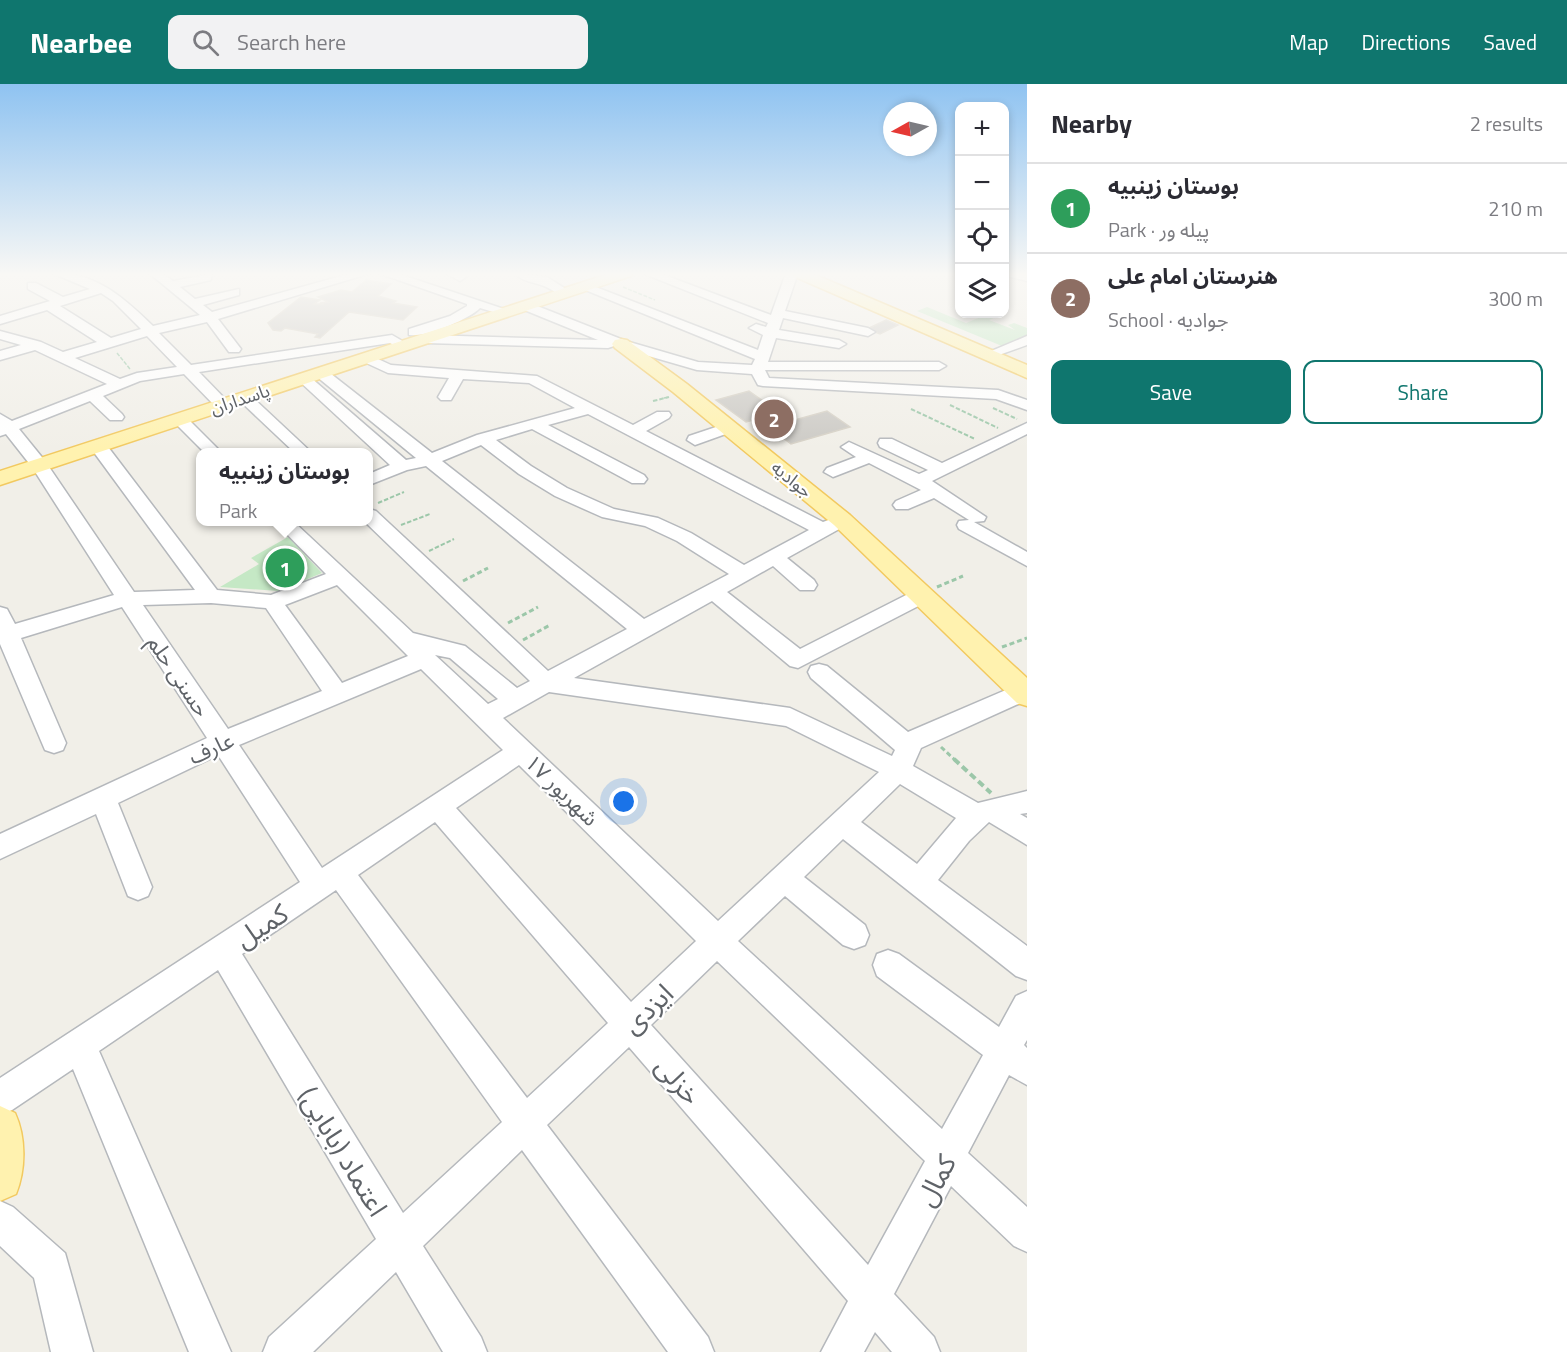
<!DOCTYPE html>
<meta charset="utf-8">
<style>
:root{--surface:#fff;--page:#f2f2f3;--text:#2b2b33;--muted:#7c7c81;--line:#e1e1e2;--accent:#0f766e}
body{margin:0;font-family:"Titillium Web","Noto Sans Arabic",sans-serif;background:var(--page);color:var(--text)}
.controls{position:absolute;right:18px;top:18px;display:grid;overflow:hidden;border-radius:12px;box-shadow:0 3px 9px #0003}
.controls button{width:54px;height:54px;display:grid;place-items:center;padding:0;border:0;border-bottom:2px solid var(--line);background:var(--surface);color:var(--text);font:30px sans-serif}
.compass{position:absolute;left:883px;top:18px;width:54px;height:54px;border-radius:50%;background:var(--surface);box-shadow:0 3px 9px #0003;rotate:262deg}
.you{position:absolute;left:624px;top:718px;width:21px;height:21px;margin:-15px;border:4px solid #fff;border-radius:50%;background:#1a73e8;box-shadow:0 0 0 9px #1a73e833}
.badge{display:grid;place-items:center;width:39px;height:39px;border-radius:50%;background:var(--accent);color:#fff;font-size:20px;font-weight:700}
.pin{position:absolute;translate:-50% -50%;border:3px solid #fff;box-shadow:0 2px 6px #0006}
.popup{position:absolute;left:196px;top:364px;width:177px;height:78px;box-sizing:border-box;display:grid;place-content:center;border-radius:12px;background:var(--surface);filter:drop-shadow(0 2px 4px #0005);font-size:20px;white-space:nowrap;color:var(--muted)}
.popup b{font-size:22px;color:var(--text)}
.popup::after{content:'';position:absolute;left:50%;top:100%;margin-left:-12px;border:12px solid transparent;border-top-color:var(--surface)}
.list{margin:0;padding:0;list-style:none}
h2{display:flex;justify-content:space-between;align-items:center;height:78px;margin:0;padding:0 24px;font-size:26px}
h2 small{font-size:20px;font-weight:400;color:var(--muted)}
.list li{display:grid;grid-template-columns:39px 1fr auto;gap:18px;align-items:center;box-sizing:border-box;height:90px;padding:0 24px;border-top:2px solid var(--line)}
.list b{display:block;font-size:22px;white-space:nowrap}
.list p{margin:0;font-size:20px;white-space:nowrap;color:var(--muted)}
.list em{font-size:20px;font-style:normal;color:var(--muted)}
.actions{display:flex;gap:12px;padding:18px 24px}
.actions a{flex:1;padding:14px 0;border:2px solid var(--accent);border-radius:12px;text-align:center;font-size:21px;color:var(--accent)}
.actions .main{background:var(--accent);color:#fff}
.icon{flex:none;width:33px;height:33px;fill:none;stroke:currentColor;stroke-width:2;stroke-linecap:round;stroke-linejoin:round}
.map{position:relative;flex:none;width:1027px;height:1268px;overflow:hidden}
header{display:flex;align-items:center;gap:36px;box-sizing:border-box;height:84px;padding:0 30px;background:var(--accent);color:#fff}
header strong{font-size:28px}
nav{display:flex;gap:33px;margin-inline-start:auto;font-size:21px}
.search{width:420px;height:54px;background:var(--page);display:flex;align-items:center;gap:15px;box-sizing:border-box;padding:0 21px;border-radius:12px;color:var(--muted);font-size:22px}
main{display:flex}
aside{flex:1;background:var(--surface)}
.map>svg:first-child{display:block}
.green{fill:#c5e8c5}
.building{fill:#cccac5;stroke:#d6d1c6;stroke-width:1.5}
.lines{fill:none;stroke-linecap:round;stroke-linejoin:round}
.minor-casing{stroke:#b5b8bc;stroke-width:3}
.major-casing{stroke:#f2c960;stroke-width:3}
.path-far3{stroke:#9cc7a9;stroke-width:1.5;stroke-dasharray:4 1.5;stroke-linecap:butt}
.path-far2{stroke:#9cc7a9;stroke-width:2;stroke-dasharray:4.5 2;stroke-linecap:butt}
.path-far1{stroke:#9cc7a9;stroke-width:3;stroke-dasharray:5 3;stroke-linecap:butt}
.path{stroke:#9cc7a9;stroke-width:4;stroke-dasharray:7 4;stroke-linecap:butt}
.minor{fill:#fff;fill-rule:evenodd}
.major{fill:#fff2af;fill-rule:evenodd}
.labels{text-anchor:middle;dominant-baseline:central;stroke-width:4.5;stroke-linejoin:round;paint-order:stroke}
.far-street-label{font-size:18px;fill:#5f6368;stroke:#fff}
.street-label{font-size:22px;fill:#5f6368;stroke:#fff}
.near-street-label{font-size:27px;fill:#5f6368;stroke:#fff}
</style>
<header>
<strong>Nearbee</strong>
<div class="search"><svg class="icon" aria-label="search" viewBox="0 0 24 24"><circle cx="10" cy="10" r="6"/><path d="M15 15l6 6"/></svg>Search here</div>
<nav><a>Map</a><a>Directions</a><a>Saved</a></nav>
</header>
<main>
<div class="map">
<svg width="1027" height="1268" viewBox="0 0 1027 1268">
<rect width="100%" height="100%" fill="#f1efe8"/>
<path class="green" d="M927,223L966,239L988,230H1003L989,236L1015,246L1008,241L1014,239L1027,244V251L1002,262L917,227Z
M288,453L322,489L279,507L220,503L259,480L251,474Z"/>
<path class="building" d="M366,196L391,200L378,212L396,217L393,219L417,223L403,236L349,228L320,254L315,253L318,250L285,244L281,247L273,246L268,239L301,213L320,216L314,220H324L320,219L328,218L318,213L341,206L352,208Z
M886,236L898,241L880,250L867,245Z
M749,307L780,329L746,338L716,316Z
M827,327L850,343L791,360L769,343Z"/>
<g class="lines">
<defs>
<path id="minor" d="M52,189C96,188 123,213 153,242L200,231L149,189H162L173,197L211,190V196L180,203L195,215L239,205V211L203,221L212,228L352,189H371L218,235L241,265L239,268H229L207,238L159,249L191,281L392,251L411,262L404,266L390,259L199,288L231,321L223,326L217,324L184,290L140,297L103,312L122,330L124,333L122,336H110L90,317L19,345L45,377L134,508L195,506L93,367L91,363L93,359H105L217,506L271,511L326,490L275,438H294L413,549L465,562L517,604L530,597L365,438H369V425L376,427L548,587L627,545L426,382L407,386L369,401V390L390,381L298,296L300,293H310L406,376L416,374L316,292L314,289L316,286H326L432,369L477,351L575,324L529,299L463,295L451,316H441L438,313L449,294L388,289L362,277L360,274L367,270L391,281L537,292L633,341L657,328H669L671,331L669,334L646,347L823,438L834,434L841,436L843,440L841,444L787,474L814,496L817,501L814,506H800L773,482L727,508L800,565L916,506H930L933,511L930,516L798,584L790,582L712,517L574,594L790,624L892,672L895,666L811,594L808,588L811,582L819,580L827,582L908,648L1027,597V616L921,664L913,682L978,719L1027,707V729L1020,730L1027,734V761L989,738L969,757L938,796L1027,862V896L1016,892L843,755L804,793L865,841L869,851L865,861L854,865L843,861L785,812L738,857L942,1045L983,971L877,892L873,881L877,870L888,866L899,870L999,943L1016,912L1027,907V956L1024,961L1027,964V1001L1009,991L968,1069L1027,1123V1168L1014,1162L951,1102L894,1210L934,1253L940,1268H892L875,1248L864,1268H821L848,1217L629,963L547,1041L708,1253L714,1268H668L522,1066L423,1162L481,1253L487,1268H443L396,1188L313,1268H263L269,1253L376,1155L218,886L99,967L231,1268H189L73,985L12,1026L0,1031V994L300,798L218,671L118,719L152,803L148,812L138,816L128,812L96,730L0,775V750L207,654L122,523L21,554L66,659L63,666L54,669L45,666L42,659L0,560V523L7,525L15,540L114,511L32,383L6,350L0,352V330L12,337L107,300L35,266L0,276V267L21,261L0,255V247L41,258L63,268L97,258L47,226L0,240V232L50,217L28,205V199H36L63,213L90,205ZM101,209L113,217L141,245L111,254L60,222ZM147,252L177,283L137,289L120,295L75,274ZM588,330L809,446L744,481L691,449L658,434L614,425L567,404L531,382L496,356L532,345L632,399H644L647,395L644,391L548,341ZM481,361L519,390L555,412L602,433L645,442L677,457L729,490L644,535L442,377ZM337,501L408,572L342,599L285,521ZM211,519L266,524L322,607L228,645L143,521ZM435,571L450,574L498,615L488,620ZM421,585L503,666L322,784L239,661ZM549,608L786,642L879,688L718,837L503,634ZM519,681L696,857L631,918L456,724ZM900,700L956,734L917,780L861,738ZM435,738L608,939L527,1014L358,791ZM336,806L502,1038L403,1129L242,870ZM717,877L925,1077L868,1181L651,941Z
M378,189H396L507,226L500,230L480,224C470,235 424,254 409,251V245L450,232L467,222V220Z
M445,189H461L466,193L460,197Z
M514,189L547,193L572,209L566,213C558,211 552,205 544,202C534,198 523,198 514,189Z
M642,189H659L771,231L786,189H798L785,227L868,244L875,248L868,252L783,234L779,246L839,256L846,260L839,264L776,254L768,278H939L946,282L939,286H765L769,294L998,306L1027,316V326L996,315L763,302L758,301L752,290L697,286L614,262L608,264L425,259L418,255L425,251L598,256L522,225V219L527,218L626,257L698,278L752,281L755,275L578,203L580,200H588L758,266L763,251L749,244L756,240L766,243L768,239Z
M1005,189H1027V197L1007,192Z
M1027,252V261L996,272L989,268Z
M245,309L250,311L311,368H294L240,317L237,314L240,311Z
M179,330L185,332L221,368H204L171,335Z
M728,339L734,341L736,344L734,347L695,361L687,356L689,352Z
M1027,339V350L932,397L986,433L984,437L974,438L1027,468V482L959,445L957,441L959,437L969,436L934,414L908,425H896L893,421L896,417L921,406L869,379L833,393L824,388L827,384L856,373L841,363L849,358L919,390L928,386L880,363L878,359L880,355H892L942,379Z
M0,1117L13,1123L65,1169L93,1268H51L34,1194L0,1162Z"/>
<path id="major" d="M611,189H634L631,192L0,401V387Z
M791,189H811L1027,281V294L793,192Z
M621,255L627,256L687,300L850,431L1027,594V622L1017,619L834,441L673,308L615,264L612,260L615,256Z
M0,1022L15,1029C26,1053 26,1085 16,1110L0,1117Z"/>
</defs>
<use href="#minor" class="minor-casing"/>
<use href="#major" class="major-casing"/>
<path class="path-far3" d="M623,203L655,216
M117,269L130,285
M664,314L669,313"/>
<path class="path-far2" d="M653,317L669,313
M950,321L998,344
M993,324L1017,335
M911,325L975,355
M378,419L404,408
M401,441L430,430
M429,467L454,455"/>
<path class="path-far1" d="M463,497L488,484
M937,503L963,492
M508,539L538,523
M523,556L550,541
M1002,563L1027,554
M941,663L956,677"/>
<path class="path" d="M954,675L991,709"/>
<use href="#minor" class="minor"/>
<use href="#major" class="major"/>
</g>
<linearGradient id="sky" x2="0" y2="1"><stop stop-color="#8fc3f1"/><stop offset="0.52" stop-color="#f9f8f5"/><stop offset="1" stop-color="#f9f8f5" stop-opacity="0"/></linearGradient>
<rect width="1027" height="366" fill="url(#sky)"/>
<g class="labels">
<g class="far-street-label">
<text transform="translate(240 315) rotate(-18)">پاسداران</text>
<text transform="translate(792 395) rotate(39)">جوادیه</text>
</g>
<g class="street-label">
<text transform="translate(179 592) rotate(56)">حسنی حلم</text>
<text transform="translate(211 664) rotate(-24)">عارف</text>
<text transform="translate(562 706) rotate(44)">۱۷ شهریور</text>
</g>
<g class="near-street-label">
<text transform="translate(261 841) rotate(-33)">کمیل</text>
<text transform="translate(647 924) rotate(-43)">ایزدی</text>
<text transform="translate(679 996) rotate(49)">خزلی</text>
<text transform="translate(344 1067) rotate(59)">اعتماد (بابایی)</text>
<text transform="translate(935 1096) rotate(-62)">کمال</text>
</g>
</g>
</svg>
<div class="controls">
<button>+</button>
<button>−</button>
<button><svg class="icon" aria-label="locate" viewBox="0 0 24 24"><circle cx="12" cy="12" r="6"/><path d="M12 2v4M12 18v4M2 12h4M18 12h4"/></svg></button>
<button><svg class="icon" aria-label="layers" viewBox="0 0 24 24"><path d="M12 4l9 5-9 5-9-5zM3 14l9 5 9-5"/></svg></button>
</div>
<svg class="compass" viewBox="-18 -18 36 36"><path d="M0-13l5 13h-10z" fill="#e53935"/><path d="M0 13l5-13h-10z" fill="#7c7c81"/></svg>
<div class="you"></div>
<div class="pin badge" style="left:285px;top:484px;background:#2e9e5b">1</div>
<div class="popup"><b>بوستان زینبیه</b>Park</div>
<div class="pin badge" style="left:774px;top:335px;background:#8d6e63">2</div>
</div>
<aside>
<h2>Nearby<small>2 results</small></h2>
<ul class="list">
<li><span class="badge" style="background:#2e9e5b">1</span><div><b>بوستان زینبیه</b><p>Park · پیله ور</p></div><em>210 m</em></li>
<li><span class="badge" style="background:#8d6e63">2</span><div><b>هنرستان امام علی</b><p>School · جوادیه</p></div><em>300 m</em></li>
</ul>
<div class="actions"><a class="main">Save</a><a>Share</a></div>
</aside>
</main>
